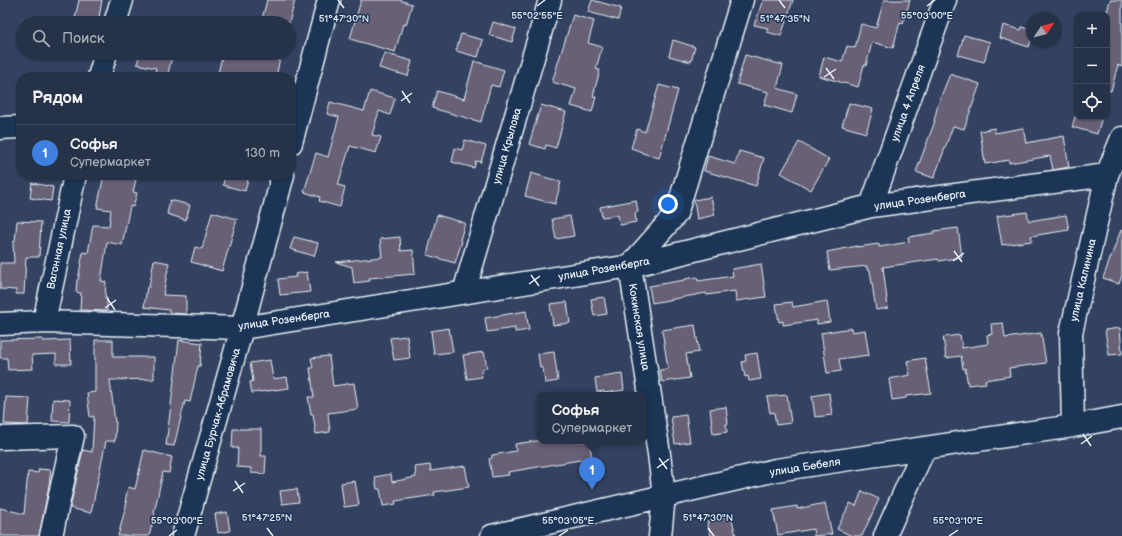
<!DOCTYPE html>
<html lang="ru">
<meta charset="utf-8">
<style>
:root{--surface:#263248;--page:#2e3a4f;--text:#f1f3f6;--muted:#a4aab4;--line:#424d60;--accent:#d6ab8b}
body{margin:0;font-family:"Balsamiq Sans",sans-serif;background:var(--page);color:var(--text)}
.controls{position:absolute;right:12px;top:12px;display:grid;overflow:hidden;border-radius:8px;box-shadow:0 1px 3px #0004}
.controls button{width:36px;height:36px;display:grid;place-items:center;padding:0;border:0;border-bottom:1px solid var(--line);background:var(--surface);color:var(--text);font:20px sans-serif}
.compass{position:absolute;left:1026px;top:12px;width:36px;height:36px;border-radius:50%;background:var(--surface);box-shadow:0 1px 3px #0004;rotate:55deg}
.you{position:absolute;left:668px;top:204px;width:14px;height:14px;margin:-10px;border:3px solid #fff;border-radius:50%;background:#1a73e8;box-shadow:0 0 0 6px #1a73e833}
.badge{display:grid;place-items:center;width:26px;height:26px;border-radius:50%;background:var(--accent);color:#fff;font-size:13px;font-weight:700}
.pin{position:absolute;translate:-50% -33px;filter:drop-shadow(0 1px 2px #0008)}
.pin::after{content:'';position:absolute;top:21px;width:14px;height:12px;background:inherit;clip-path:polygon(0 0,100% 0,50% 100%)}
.popup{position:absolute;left:537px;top:392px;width:110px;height:52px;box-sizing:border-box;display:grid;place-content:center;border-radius:8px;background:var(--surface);filter:drop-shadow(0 1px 3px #0005);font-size:13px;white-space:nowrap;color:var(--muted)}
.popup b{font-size:15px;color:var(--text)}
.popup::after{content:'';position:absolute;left:50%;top:100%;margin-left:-8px;border:8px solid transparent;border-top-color:var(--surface)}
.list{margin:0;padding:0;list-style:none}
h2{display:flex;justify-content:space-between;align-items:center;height:52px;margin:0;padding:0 16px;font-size:17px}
h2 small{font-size:13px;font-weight:400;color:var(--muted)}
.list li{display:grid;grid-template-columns:26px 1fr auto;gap:12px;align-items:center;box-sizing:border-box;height:56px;padding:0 16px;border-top:1px solid var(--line)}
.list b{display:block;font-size:15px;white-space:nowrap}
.list p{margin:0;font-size:13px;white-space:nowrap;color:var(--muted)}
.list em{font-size:13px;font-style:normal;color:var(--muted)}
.icon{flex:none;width:22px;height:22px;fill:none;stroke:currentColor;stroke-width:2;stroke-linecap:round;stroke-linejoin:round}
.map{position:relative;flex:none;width:1122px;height:536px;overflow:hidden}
.search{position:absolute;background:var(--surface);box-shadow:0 1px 3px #0004;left:16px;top:16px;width:280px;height:44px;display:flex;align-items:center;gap:10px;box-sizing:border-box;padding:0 14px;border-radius:22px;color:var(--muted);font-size:15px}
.panel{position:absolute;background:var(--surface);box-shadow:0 1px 3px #0004;left:16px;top:72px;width:280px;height:108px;border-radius:16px}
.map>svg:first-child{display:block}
.building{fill:#676176;stroke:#e8f1f8}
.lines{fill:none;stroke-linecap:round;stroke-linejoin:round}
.minor-casing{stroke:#e8f1f8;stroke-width:25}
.minor{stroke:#1d3557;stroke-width:22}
.ticks{fill:none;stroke:#e8f1f8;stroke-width:1.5}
.labels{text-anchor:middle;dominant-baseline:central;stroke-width:3;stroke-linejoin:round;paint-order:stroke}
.street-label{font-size:11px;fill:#e8f1f8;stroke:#1d3557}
.ticks-label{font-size:10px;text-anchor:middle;fill:#e8f1f8;stroke:#1d3557;stroke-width:3;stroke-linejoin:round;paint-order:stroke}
</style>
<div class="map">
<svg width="1122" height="536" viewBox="0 0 1122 536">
<rect width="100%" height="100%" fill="#334260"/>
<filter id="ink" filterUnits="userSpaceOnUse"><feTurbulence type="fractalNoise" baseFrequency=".025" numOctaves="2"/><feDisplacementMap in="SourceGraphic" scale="8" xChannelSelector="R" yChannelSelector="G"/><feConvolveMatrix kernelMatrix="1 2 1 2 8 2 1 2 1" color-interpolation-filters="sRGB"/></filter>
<g filter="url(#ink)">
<path class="building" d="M79,0H102L98,23H74Z
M267,0H295L289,23H261Z
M361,0H399L412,4L406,25L403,24L395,52L350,39Z
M592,0L621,8L618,20L588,12Z
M763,0H793L781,36L767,32L768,28L754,25Z
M884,0H910L903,23L900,22L893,48L872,42L866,66L864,65L858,87L819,76L824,57L842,62L847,46L855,48L861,24L876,28Z
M1110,0H1122V67L1118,65L1111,91L1107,90V12Z
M573,15L594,21L588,43L602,47L596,69L600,70L593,96L596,97L592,112L571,106L576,89L552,82Z
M493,22L516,29L512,42L489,35Z
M1003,25L1021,30L1022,27L1032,30V37L1029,47L1000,38Z
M461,34L483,40L478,57L456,51Z
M964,35L990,42L984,62L958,55Z
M673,40L695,47L691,62L669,56Z
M140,53H155L172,57L167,77H154L156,68L137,64Z
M223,53H281L276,77H217Z
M384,53L412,61L408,76L379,68Z
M745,55L783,65L777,88L797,94L792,113L764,105L768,92L737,84Z
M474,61L504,70L499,87L491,85L481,122L432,108L437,91L464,99Z
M950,74L980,84L964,129L953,126L934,178L916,172L935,121H934L938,104Z
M659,85L678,90L659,158L642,153V152L631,148L637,129L645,132Z
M370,91L395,98L390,115L379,111L372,135L381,137L376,153L350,146L338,185L345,187L340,207L319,201L320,197L304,192L316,153L328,157L339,117L327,114L330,102L364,111Z
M849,103L873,109L866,133L842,126Z
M541,105L566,112L556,148L546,145L545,149L529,144Z
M1075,117H1102L1097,134L1072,127Z
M994,128L995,133L1023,128L1026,143L1064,136L1069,167L1053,170L1050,156L1009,163V160L985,164L980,131Z
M465,140L486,146L481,162L476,161L474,168L452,162L455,148L462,150Z
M799,142L829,159L811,190L781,173Z
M739,151L764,158L756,186L704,171L708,156L735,164Z
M531,173L561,182L555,204L525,196Z
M104,175H137L133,192L137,193L133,207L130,206L122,245L107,242L101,281L106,282L105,298H107V311L80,310L81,293L76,292L77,280H78L83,252L88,253L93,225L109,226L111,210L97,208Z
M225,175H249L245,191L223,185Z
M32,183L53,187L51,201L30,198Z
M711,197L715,215L697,219L694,200Z
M170,200L190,205L186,220L167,214Z
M636,200L638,212L635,213L636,222L620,225L618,215L602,217L600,207Z
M212,212L237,219L222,271L191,262L195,247L202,249Z
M1027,212L1029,221L1066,215L1069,230L1031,236L1032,241L1002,245L997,216Z
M437,215L465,223L460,240L462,241L455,263L427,255Z
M570,216L574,236L556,239L552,219Z
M17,221L41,222L39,257H26L24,294H16V290L0,289V263H14L13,242L15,241Z
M958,228L962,257L939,261L938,259L883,267L888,308L876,310L870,270H867V266L830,270L827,252L857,246V247L879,244V247L909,242L908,237L934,233V231Z
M1121,230L1122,231V275L1119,284L1103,278Z
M294,237L318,243L314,256L290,249Z
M400,237L401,251L413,250L415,274L369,278L370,281L354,283L352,267L336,262L382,257L380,239Z
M154,260L169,263L163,295L186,296V314L169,313V310L144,307L147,287H149Z
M761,264L766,297L736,301L735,291L707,295L706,293L652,303L649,286L685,280V279L697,277L698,281L733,276L732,269Z
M307,272L310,292L280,295L278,279L296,277L295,274Z
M604,297L607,314L594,316L591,299Z
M827,301L830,322L817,324V320L783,325V321L779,322L776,304L792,302L793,307Z
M567,302L570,323L553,325L550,304Z
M526,311L529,330L515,332V328L487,332L485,318Z
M1003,323L1005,338L1041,333L1046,363L1009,368L1010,376L985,380L986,383L968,385L965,368L963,369L961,356L946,358L943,337L960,335L962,348L988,344L987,335L992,334L991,324Z
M695,325L699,352L686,354L690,378L662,382L660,370L668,369L662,330Z
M449,328L453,352L434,354L431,331Z
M851,328L852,332L865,330L869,355L839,359L841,371L827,373L821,333Z
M1120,328L1122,354L1109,355L1105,330Z
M407,336L410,358L394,360L390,338Z
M43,339V341L70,340L71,364H56V354L32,355L33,369L8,370L7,358H0V340Z
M95,340H113V357H154V379L110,380L115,422H116L115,441H106L91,513L70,508L83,450L92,452L94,416L90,417L87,393L95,392Z
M179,340L202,343L200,366H198L190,402L185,401L174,446L166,445Z
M484,352L487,368L481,369L482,377L467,379L463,355Z
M554,352L558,381L545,383L543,368H540L538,354Z
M757,353L761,379L749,381L748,376L745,377L742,362L746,361L745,355Z
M329,356L333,386L354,383L358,409L328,413L330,432L316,434L313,414H311L308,397H314L310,368H313L311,358Z
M925,358L931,393L906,396V398L892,400L889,379L910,375L907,361Z
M270,360L273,379L287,377L289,388L252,393L250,382L253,381L250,363Z
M622,374L624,390L604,393V391L597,392L595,378Z
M829,393L832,415L815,417L812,396Z
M787,395L791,423L776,425L774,412L770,413L767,397Z
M6,397L30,398L28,425L4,424Z
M53,399L70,400L69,422L52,421Z
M726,407L728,424H726L727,432L713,434L710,409Z
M686,415L690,442L675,444L671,417Z
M233,429H261V456H266L265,474L251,473V468L237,467L238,448H232Z
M536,441H589L592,458L508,472L509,475L492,477L489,459L492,458V455L516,451L515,444Z
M144,450L172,457L169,473L163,472L154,513L155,514L149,536H118L127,502H125L128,487L135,489Z
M430,465L431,471L465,466L469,487L434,492L435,495L395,501L396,504L383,506L380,489H377L375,477L391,474L392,482L416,477L415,467Z
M39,469L51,470L48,491L39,536H0V508L24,514L28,472L38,473Z
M355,481L359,505L344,507L341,483Z
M297,489L299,502L282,504L280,491Z
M862,491L879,499L862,536H852L837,529L850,503L856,506Z
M825,503L832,534L814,536L813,529L778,535L773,510L797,506V509Z
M227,512L230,531L218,533L215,514Z
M731,516L736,536H711L707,522Z"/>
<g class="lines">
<defs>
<path id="minor" d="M115,23L122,0
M99,77L106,53
M0,128L21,127
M291,143L329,0
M871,206L945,0
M464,292L550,0
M44,322L75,175
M0,324L44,322L242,328L630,266L871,206L1107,175
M1073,426L1071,333L1107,175L1122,138
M0,438L73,436L51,536
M183,536L242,328L283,175
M492,536L776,470L1073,426L1122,417
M660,536L664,496L659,454L630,266L676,214L742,0
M885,536L924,449"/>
</defs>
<use href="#minor" class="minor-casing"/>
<use href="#minor" class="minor"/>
</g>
</g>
<path class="ticks" d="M338,0L344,8M779,0L785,8M537,6L545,0M927,6L935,0M826,68L834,79M824,77L836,69M402,91L410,103M401,101L412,93M954,251L962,262M953,261L964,253M531,275L539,286M529,284L540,276M107,298L115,310M105,308L116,300M1083,434L1091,446M1081,444L1092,436M659,458L667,469M657,468L669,459M235,481L243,493M233,491L245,483M267,528L273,536M708,528L714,536M169,536L177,530M559,536L568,530M949,536L958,530"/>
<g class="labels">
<g class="street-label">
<text transform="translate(908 103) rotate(-70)">улица 4 Апреля</text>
<text transform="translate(507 146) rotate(-74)">улица Крылова</text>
<text transform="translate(920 200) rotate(-8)">улица Розенберга</text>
<text transform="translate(59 249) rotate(-78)">Вагонная улица</text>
<text transform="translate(604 269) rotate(-10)">улица Розенберга</text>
<text transform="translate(1083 280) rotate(-77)">улица Калинина</text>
<text transform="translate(284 320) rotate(-8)">улица Розенберга</text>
<text transform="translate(639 327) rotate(81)">Кокинская улица</text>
<text transform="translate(218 414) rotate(-74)">улица Бурчак-Абрамовича</text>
<text transform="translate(805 467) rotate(-9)">улица Бебеля</text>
</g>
</g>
<g class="ticks-label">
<text x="537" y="19">55°02'55"E</text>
<text x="927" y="19">55°03'00"E</text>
<text x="344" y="22">51°47'30"N</text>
<text x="785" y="22">51°47'35"N</text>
<text x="267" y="521">51°47'25"N</text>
<text x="708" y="521">51°47'30"N</text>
<text x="177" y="524">55°03'00"E</text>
<text x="568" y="524">55°03'05"E</text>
<text x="958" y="524">55°03'10"E</text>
</g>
</svg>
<div class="controls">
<button>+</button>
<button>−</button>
<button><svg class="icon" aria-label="locate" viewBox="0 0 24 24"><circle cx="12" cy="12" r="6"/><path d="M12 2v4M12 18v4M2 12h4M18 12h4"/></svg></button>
</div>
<svg class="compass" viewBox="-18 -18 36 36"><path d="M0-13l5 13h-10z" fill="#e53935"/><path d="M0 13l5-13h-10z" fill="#a4aab4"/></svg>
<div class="you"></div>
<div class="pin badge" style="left:592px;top:490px;background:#3f7fe0">1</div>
<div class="popup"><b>Софья</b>Супермаркет</div>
<div class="search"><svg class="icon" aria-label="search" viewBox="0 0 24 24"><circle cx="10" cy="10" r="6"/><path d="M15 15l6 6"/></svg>Поиск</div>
<section class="panel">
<h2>Рядом<small></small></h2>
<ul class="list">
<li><span class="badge" style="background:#3f7fe0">1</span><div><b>Софья</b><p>Супермаркет</p></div><em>130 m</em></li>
</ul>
</section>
</div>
